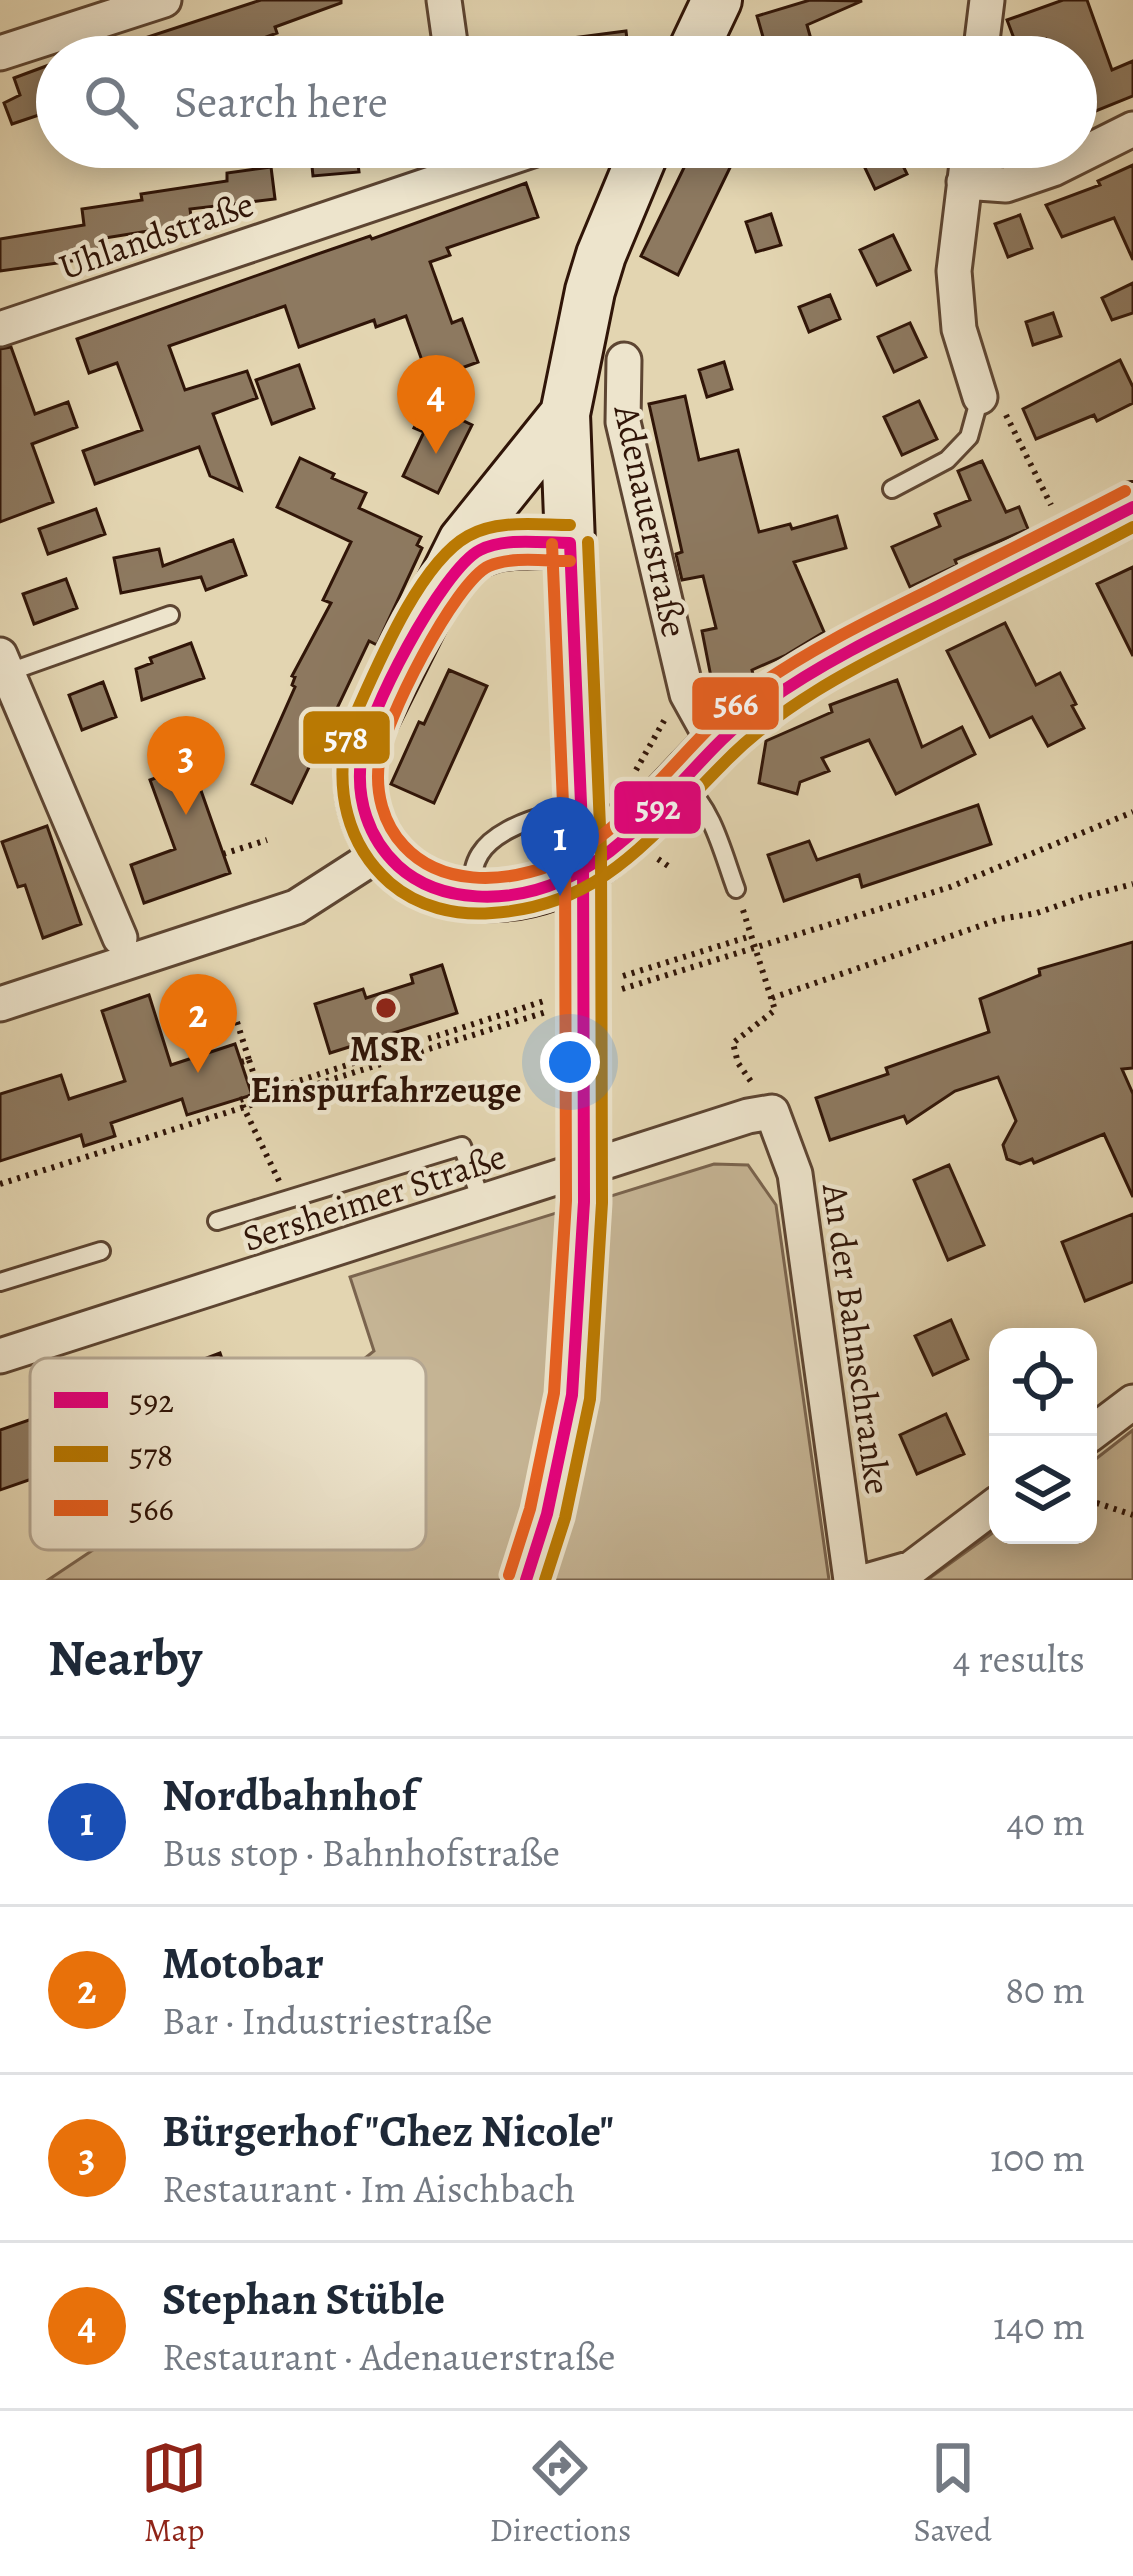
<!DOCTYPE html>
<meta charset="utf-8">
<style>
:root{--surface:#fff;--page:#f2f2f3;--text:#1f2937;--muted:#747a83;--line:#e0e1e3;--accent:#8f2418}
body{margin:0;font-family:Alegreya,serif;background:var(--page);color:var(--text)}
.controls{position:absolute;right:36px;bottom:36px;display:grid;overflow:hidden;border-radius:24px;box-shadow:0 6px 30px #0003}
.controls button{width:108px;height:108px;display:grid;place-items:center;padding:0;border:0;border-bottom:3px solid var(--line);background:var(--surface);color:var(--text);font:60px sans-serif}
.you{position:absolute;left:570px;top:1062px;width:42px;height:42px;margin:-30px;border:9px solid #fff;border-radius:50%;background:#1a73e8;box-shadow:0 0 0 18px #1a73e833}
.badge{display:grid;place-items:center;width:78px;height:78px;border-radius:50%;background:var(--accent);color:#fff;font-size:39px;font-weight:700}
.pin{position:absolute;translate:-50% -99px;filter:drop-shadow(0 3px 6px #0008)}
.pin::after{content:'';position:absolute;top:63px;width:42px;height:36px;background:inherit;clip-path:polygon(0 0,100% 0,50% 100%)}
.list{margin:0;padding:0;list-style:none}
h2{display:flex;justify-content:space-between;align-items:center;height:156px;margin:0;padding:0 48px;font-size:51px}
h2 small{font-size:39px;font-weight:400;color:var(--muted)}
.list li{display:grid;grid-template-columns:78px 1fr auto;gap:36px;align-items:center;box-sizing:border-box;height:168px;padding:0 48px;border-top:3px solid var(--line)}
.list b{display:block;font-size:45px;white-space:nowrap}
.list p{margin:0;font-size:39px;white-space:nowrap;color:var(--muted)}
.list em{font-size:39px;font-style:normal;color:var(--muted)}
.icon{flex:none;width:66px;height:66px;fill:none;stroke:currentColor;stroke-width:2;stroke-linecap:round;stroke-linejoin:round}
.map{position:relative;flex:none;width:1133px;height:1580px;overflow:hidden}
.search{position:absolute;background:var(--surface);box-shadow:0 6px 30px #0003;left:36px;right:36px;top:36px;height:132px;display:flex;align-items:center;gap:30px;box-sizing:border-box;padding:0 42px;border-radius:66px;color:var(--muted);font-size:45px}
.sheet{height:828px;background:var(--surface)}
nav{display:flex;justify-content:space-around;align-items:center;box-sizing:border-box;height:168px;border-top:3px solid var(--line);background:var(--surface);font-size:33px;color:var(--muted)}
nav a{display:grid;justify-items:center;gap:6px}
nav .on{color:var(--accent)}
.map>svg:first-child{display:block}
.green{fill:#c5b494;stroke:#7a644e;stroke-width:3}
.building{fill:#8d7960;stroke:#301508;stroke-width:3}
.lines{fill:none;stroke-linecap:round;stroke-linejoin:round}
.lane-casing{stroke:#5d4532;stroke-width:22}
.street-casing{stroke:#5d4532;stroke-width:39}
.secondary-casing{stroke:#301508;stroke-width:54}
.path{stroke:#301508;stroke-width:6;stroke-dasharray:3 6;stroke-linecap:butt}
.lane{stroke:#ede4cc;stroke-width:16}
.street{stroke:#ede4cc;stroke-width:33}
.secondary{stroke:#ede4cc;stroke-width:48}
.secondary-bridge-casing{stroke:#301508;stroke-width:54;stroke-linecap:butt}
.secondary-bridge{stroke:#ede4cc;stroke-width:48}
.bus-1-casing{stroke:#ede4cc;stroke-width:21}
.bus-2-casing{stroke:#ede4cc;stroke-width:21}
.bus-3-casing{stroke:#ede4cc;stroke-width:21}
.bus-1{stroke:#e5007d;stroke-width:12}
.bus-2{stroke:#bb7a02;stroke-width:12}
.bus-3{stroke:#e86121;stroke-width:12}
.poi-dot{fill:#8f2418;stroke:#ede4cc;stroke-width:4.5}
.labels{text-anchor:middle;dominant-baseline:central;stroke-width:9;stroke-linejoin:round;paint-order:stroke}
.street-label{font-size:36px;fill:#301508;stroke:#ede4cc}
.poi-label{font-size:36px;font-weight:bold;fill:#301508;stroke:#ede4cc}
.key{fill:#ede4cc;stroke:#b4a691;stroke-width:3}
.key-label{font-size:33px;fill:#301508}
.line-badge{stroke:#ede4cc;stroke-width:4.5}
.badge-label{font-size:33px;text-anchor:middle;font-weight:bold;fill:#fff}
</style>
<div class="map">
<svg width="1133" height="1580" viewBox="0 0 1133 1580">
<rect width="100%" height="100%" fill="#e3d5b1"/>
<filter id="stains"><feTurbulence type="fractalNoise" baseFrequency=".00167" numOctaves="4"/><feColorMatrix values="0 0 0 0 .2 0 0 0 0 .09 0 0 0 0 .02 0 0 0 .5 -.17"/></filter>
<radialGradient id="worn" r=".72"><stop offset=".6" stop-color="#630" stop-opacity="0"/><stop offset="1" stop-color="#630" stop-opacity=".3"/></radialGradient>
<path class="green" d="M714,1164L748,1165L776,1205L829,1580H48L286,1421L374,1351L350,1277Z
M1133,1430V1580H927L998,1529V1535H1088V1465Z"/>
<path class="building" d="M261,0H341V3L275,27L277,33L212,57H103L102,52Z
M810,0L862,1L807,25L816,57H773L769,43L765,44L757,16Z
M1063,0H1087L1112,70L1133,61V96L1076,119V57H1053L1046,39L1018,49L1007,20Z
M626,31L629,57H542L541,42Z
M57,62V109L12,124L4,103L20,95L14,78Z
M310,147H356L359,172L313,176Z
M694,147H740L678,275L641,256Z
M855,147H894L907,174L875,189Z
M1133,165V260L1114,218L1062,237L1046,205L1100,185L1098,181Z
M271,167L275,199L190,209L192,224L105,238L108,256L0,271V239L84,225L82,209L142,200L141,194L227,181V173Z
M526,183L538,217L447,248L450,255L430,262L452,323L462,319L478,362L429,380L406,316L376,327L374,320L299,347L285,306L169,346L185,390L247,371L257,398L213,414L241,490L210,476L199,447L95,484L83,451L142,430L117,363L89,373L77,339L312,256L370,236L372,239Z
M771,214L781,245L756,252L746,222Z
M1020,215L1032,248L1008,257L995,224Z
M893,235L910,270L877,285L860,250Z
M1133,283V313L1112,320L1102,298Z
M830,295L840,319L809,332L799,307Z
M1053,313L1061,336L1033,345L1026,322Z
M910,323L926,357L894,372L878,337Z
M11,347L35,414L68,402L77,427L32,444L53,502L0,522V349Z
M1120,360L1133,387V403L1097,421L1094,415L1036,439L1023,409Z
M724,362L732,389L707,397L699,370Z
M299,365L314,408L272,424L256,380Z
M685,396L699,460L738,450L759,532L790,524L792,529L837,516L846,548L794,562L824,632L786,655L752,670L753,674L712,682L702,631L716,628L703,576L682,580L676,554L682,552L649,404Z
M919,401L937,439L902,455L884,417Z
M426,403L472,425L438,493L403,476L424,432L414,428Z
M300,458L334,474L332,478L366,493L359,508L421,537L417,545L422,548L377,645L369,641L292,803L252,784L295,687L292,685L295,677L292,676L331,603L323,600L351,542L277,507Z
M982,461L1006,512L1019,507L1028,529L955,560L957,565L910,587L892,547L940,526L935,514L970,500L958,471Z
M96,509L105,534L48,554L39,529Z
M233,540L246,575L206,590L201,577L121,593L114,558L159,549L163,566Z
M1133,567V656L1097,584Z
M66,579L77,608L34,624L23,594Z
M1005,623L1036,685L1060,673L1076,704L1072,706L1084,728L1048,746L1032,717L990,737L947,651Z
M191,643L204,678L142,700L136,669L152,663L150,658Z
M449,670L487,686L434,803L391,784L419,722L424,724Z
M897,680L922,747L962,727L975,754L896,794L869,740L822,758L829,771L800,782L797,794L759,783L766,741L832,712L830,705Z
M103,682L116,717L82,730L69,695Z
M192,765L230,873L144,903L131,865L175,849L150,780Z
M978,805L991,844L862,887L859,875L784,901L768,855L809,841L817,860Z
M47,826L81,924L43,938L25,885L18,887L2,842Z
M1133,942V1068L1122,1069L1133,1094V1197L1104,1134L1034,1163L1032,1159L1020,1164L1007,1159L1003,1145L1016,1121L998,1077L955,1091L907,1123L904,1116L830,1140L816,1098L888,1074L886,1068L989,1032L980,999L1040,975L1039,969Z
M442,965L457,1013L330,1053L315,1004L363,989L366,998L413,983L411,975Z
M149,995L171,1065L235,1044L252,1095L187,1115L182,1099L111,1123L115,1136L84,1146L81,1135L0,1161V1094L61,1075L69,1099L125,1081L102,1011Z
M949,1165L984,1245L948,1260L914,1180Z
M1133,1214V1282L1085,1301L1062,1242Z
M951,1320L968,1359L933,1375L915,1336Z
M220,1353L229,1379L183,1394L186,1400L122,1423L119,1415L75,1431L90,1474L51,1488L46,1474L0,1490V1430L87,1400L81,1383L118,1370L121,1382L173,1364L175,1370Z
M946,1414L964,1454L917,1474L900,1435Z"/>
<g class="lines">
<defs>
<path id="lane" d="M892,489L947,460L969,437L980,397
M9,672L170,615
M684,784C713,809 723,854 736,889
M470,891C472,878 473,865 480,854C502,818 596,795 628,825
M217,1221L462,1146L482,1203
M0,1282L101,1251"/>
<path id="street" d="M444,0L452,57
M0,53L164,0
M980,57L987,0
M969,147L954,271L959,329L980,397
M964,182L1006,185L1053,169L1133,129
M0,329L541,147
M624,360L623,422L687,694L707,730L719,744
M0,655L120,938
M0,1004L296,907L383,851
M0,1356L748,1116L772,1112L795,1174L851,1580
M1088,1436L1133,1402
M870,1580L912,1568L998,1503"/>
<path id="secondary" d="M690,57L717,0
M565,414L463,541L364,739C353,787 362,837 403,870C424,888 451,895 479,896C603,902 660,791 742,721C762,703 786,689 809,674C850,648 894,628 938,606C1003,573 1068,541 1133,507
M448,578C481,535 521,545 570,543
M578,751L565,414L590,291L601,255L646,147
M526,1580L547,1514L572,1395L584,1202"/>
</defs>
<use href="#lane" class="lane-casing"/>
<use href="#street" class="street-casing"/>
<use href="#secondary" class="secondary-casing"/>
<path class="path" d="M1006,415L1051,505
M636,770L665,719
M223,854L267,840
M658,859L671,868
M743,910L775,1010L733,1043L738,1063L752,1083
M623,976L751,936
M622,989L950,887L1133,812
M772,998L1000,919L1037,913L1083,897L1133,884
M237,1022L249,1060L241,1062
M249,1060L255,1078L257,1095
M279,1181L240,1100L547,1000
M0,1184L546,1012
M1088,1500L1133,1515"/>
<use href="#lane" class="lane"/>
<use href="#street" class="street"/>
<use href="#secondary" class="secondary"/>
<defs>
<path id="secondary-bridge" d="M578,751L583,851L584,1202"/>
</defs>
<use href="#secondary-bridge" class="secondary-bridge-casing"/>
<use href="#secondary-bridge" class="secondary-bridge"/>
<defs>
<path id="bus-1" d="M570,543C542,543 506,537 480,550C442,569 365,717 361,759C356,799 368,838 398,866C441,905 511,903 561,881C645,844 692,755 765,703C820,664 879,635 939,606C1004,573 1069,540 1133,507
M526,1580L547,1514L572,1395L584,1202L583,851L570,543"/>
<path id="bus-2" d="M570,525C538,525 498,519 468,536C416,565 372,679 347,733C335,789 346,844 390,883C418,907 456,916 492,913C603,906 651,836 723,764C751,735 782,712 816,691C857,665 902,644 945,622C1008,591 1071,560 1133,527
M545,1580L565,1518L590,1399L602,1203L601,851L588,542"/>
<path id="bus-3" d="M570,561C545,561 512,556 489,566C455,581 382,725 379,762C375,792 383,824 404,846C441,886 502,883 549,866C629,837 685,738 755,688C810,649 870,620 930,590C995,557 1060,525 1125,491
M509,1575L530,1509L554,1393L566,1201L565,851L552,544"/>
</defs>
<use href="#bus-1" class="bus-1-casing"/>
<use href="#bus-2" class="bus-2-casing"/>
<use href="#bus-3" class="bus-3-casing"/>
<use href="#bus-1" class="bus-1"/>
<use href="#bus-2" class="bus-2"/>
<use href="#bus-3" class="bus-3"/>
</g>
<circle class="poi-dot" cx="386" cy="1008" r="12"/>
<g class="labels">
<g class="street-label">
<text transform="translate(156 235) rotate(-19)">Uhlandstraße</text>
<text transform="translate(651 521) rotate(78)">Adenauerstraße</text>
<text transform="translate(374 1197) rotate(-18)">Sersheimer Straße</text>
<text transform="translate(857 1339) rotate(82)">An der Bahnschranke</text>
</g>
<g class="poi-label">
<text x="386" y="1048">MSR<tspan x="386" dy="41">Einspurfahrzeuge</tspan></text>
</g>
</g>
<rect x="30" y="1358" width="396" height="192" rx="18" class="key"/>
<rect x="54" y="1392" width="54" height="16" fill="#e5007d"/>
<rect x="54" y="1446" width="54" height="16" fill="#bb7a02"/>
<rect x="54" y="1500" width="54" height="16" fill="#e86121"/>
<g class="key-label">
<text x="129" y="1412">592</text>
<text x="129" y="1466">578</text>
<text x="129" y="1520">566</text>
</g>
<g class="line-badge">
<rect x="690" y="675" width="91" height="57" rx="12" fill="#e86121"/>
<rect x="301" y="709" width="91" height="57" rx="12" fill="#bb7a02"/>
<rect x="612" y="779" width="91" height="57" rx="12" fill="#e5007d"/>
</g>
<g class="badge-label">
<text x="736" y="715">566</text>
<text x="346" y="749">578</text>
<text x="658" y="819">592</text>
</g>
<rect width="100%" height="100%" filter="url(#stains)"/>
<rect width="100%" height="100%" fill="url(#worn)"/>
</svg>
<div class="controls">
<button><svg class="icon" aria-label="locate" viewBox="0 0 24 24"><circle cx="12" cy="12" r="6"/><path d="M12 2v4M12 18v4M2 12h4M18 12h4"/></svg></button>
<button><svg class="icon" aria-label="layers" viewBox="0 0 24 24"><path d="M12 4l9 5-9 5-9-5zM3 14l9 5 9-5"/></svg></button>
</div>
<div class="you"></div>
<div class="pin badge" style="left:560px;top:896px;background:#1a4fb4">1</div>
<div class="pin badge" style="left:198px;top:1073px;background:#e8710a">2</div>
<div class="pin badge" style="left:186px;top:815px;background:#e8710a">3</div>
<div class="pin badge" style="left:436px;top:454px;background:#e8710a">4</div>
<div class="search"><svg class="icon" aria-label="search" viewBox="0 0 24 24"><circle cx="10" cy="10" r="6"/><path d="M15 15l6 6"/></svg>Search here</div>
</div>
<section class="sheet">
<h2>Nearby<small>4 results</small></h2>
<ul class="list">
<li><span class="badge" style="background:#1a4fb4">1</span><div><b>Nordbahnhof</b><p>Bus stop · Bahnhofstraße</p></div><em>40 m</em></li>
<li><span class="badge" style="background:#e8710a">2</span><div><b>Motobar</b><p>Bar · Industriestraße</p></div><em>80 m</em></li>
<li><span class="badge" style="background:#e8710a">3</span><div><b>Bürgerhof &quot;Chez Nicole&quot;</b><p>Restaurant · Im Aischbach</p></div><em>100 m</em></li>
<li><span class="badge" style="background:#e8710a">4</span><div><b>Stephan Stüble</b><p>Restaurant · Adenauerstraße</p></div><em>140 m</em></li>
</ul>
</section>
<nav>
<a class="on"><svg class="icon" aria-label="map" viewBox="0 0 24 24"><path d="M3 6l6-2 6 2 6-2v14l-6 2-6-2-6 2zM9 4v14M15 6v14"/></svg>Map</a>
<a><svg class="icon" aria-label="directions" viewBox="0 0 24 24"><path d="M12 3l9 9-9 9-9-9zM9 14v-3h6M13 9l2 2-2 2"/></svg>Directions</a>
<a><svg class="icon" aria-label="saved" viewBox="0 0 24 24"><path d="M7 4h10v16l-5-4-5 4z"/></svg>Saved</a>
</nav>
